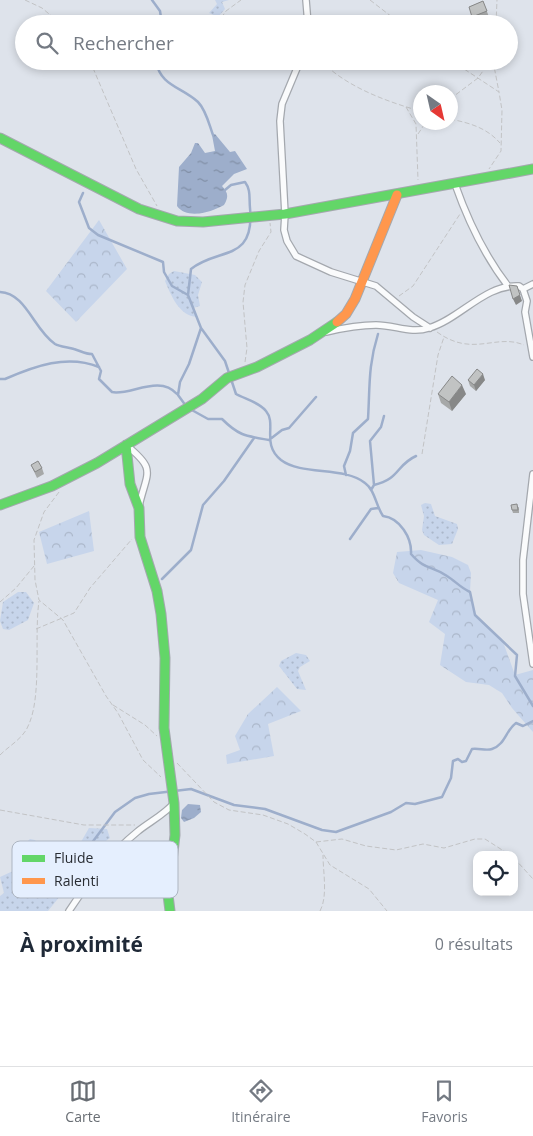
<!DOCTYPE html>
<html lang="fr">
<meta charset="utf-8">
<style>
:root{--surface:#fff;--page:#f6f6f7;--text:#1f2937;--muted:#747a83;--line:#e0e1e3;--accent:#686d73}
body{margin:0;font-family:"Open Sans",sans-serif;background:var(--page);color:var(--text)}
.controls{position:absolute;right:15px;bottom:15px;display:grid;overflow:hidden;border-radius:10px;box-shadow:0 2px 8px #0003}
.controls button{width:45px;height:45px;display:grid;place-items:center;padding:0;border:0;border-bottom:1px solid var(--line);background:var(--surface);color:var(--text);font:25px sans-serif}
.compass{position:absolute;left:413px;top:85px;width:45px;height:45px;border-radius:50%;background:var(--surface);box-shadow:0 2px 8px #0003;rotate:146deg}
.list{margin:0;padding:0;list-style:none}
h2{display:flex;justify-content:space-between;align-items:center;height:65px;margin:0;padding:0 20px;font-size:21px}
h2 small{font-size:16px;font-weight:400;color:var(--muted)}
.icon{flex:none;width:28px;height:28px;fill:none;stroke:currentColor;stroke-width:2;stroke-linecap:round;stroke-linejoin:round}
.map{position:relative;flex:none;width:533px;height:911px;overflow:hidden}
.search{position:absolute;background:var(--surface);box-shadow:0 2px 8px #0003;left:15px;right:15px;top:15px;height:55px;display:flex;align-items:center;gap:12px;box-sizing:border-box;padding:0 18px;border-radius:28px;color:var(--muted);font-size:19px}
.sheet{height:155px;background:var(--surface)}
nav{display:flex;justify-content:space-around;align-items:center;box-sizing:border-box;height:70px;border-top:1px solid var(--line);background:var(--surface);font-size:14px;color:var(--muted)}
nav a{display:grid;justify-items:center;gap:2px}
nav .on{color:var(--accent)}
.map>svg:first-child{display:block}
.grass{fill:url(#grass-dots)}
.forest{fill:url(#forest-crowns)}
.water{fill:url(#water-ripples)}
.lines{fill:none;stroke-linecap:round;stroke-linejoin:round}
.stream{stroke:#9daecb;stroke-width:2.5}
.street-casing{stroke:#a4a8ae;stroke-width:8}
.fast-casing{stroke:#a4a8ae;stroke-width:11}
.slow-casing{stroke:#a4a8ae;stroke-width:11}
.path{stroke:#c2c3c5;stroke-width:1;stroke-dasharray:5 2.5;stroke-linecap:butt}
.street{stroke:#fafbfc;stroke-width:5.5}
.fast{stroke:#63d668;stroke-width:9}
.slow{stroke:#ff974d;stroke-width:9}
.wall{fill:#a6a8a8}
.shaded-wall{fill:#878888}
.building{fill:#c1c3c3;stroke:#878888}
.key{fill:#e5effe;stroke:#adb5c1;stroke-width:1}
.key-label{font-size:14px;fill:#292d33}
</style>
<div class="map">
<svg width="533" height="911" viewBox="0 0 533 911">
<defs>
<pattern id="grass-dots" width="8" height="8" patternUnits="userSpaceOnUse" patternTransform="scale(1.25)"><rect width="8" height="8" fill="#c7d5eb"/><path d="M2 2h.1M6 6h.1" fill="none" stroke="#abb7ca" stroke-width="1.8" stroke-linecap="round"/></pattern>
<pattern id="forest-crowns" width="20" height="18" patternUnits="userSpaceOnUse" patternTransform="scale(1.25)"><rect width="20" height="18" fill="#c7d5eb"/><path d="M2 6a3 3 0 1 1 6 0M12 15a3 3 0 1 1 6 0" fill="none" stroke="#abb7ca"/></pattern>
<pattern id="water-ripples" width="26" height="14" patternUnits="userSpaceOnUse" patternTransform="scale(1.25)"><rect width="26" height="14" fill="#9daecb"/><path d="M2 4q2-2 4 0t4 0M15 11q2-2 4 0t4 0" fill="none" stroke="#808ea5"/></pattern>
</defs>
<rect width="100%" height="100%" fill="#dee3eb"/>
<path class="grass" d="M215,0H229L222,2L225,9L218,17L209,13L217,4Z
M174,271L195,275L202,282L198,295L200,306L193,308L197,317C179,316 171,295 165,281L169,274Z
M425,503L431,504L435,516L457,524L458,529L452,544L439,545L424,535L422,530L424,516L421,505Z
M18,592H26L34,603L28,620L9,630L3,629L0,621L3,602Z
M296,653L306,655L310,661L300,667L298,671L306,690L297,689L279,666L281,661Z
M89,828L107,829L110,838L103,843L48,911H0V896L4,893L0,877L26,865H38L74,854Z
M30,839L35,840L43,851L37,858H22L19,849Z"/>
<path class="forest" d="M99,220L127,269L76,322L46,291Z
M89,511L94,551L47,564L39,532Z
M421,550L452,557L468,565L471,573L470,592L475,615L502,639L515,675L533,670V732L512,708L502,693L489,685L466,682L440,665L445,634L429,622L438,600L399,583L393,573L397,552Z
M277,687L301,711L268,724L274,756L227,764L226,755L240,750L235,736L248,714Z"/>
<path class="water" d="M215,134L230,152L235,151L247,169L234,174L222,186C228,193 229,196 224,205C212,212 187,220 177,206L179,167L191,153L195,143H198L205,153L215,151L212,135Z
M188,804L200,805L201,812L194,818L184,822L181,818L182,810Z"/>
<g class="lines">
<path class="stream" d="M152,0L160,11L162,24
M156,61C160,86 182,87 198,102C206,110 209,124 213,135
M83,193L79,202L89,228L98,235L163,262L164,272L172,286L188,295L201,328L189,364L180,382L178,395L186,406
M0,292C26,293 34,330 55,344C60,347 68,347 74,349C81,351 85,354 92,354L101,371L99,379L112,392C130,396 159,374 177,394
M188,295L191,269C218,247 255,263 250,208C249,198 251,190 245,182L231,185L225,190
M201,328L225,361L236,394C245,399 259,402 266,411C277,424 261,444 281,460C302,476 344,466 365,483C375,490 376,506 383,516C400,518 412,538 411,554C426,571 431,565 447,576C455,581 461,588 470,592L475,615L517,655L515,676L533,706
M0,379H5C35,366 67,354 99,367
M190,409L208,419H222C239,436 246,436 269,440L282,430L289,428L316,397
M346,475L344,466L350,451L353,433L368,419C370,386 368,366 378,334
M374,485C400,479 396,465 416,456
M371,490L374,485L370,441L381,427L384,416
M350,539L371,509L378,508
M162,579L191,550L203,505L224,481L254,438
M67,876L115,812L135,798L149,794L191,789L234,805L265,809L322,830L336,832L391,812L406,803L415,804L442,797L451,778L453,761L458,759L462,762L466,761L472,749C479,748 486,751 492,749C505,745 506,730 516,723L523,726L533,721"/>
<defs>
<path id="street" d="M306,0L308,24
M300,61L282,104L280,121L285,214L284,230L287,241L296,256L331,272L376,286L413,317L430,328
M455,184C468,221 484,255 508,286
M523,289L533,284
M326,332C343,328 359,325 376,325C395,325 411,334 429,328C460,319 485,284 519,286L523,289L527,301L525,312L533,357
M126,445C157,470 147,471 139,506
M533,474L523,560V594L533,664
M69,911C88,882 110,854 137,832C149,822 164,815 174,803"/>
<path id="fast" d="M0,138L139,209L177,221L203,222L285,214L533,169
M126,445L130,484L139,508L140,537L157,591L161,614L165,658L164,728L174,803L175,835L168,895L170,911
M0,505L52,486L97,463L202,399L227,378L257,367L310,340L337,322"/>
<path id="slow" d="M337,322L346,314L355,299L397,195"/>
</defs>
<use href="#street" class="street-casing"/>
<use href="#fast" class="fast-casing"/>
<use href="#slow" class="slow-casing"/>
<path class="path" d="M25,0L42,8L61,24
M370,0L401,24
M217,24L226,11L241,0
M496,24L497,0
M90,61L136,169L157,206
M321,61C347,87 385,101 420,111
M452,61L499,92L502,110L501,151L489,169
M493,61L499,92
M305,68L323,65
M450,99L478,78L490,61
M406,107L416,124L418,180
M450,119C470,123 487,128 500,143
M418,134L426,122
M399,296L413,286L460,214
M437,332C473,358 496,333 524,345
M245,362L247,348L243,302L245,285L259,251L271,232L270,223
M422,454L438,355L444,337
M59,492L44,512L34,540L35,580L39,600L63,620L106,696L118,713L143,760L161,777
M0,602L16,588L34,566
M36,629L74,613L90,588L132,539
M113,705L145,725L157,736
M0,755C10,745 24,738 29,724C42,694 34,636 39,601
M177,763L214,802L229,810L263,815L288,824L305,834L316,842L330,865L369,889L387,911
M0,810L84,825H135
M316,842L342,839L366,846L396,850L423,844L444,848L475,839H485L510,855
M514,858L533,879
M320,911C328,896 323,872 323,855"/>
<use href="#street" class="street"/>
<use href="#fast" class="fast"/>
<use href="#slow" class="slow"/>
</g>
<path class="wall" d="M483,1L489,17L475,23L469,7Z
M468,380H485L476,391L470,386Z
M438,394H466L452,411L441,403Z
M31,465L42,468L44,474L37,478Z
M519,507V513H513L512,510Z"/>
<path class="shaded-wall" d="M517,286L522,301L516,305L513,299Z
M483,374L485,380L476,391L474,385Z
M462,385L466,394L452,411L449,402Z"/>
<path class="building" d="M483,1L487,11L472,17L469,7Z
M509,285L517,286L520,295L513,299Z
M477,369L483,374L474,385L468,380Z
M452,376L462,385L449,402L438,394Z
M38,461L42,468L35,472L31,465Z
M517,504L518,510H512L511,505Z"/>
<rect x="12" y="841" width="166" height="57" rx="8" class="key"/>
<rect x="22" y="855" width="23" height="7" fill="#63d668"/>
<rect x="22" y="878" width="23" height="6" fill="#ff974d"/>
<g class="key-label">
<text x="54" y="863">Fluide</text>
<text x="54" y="886">Ralenti</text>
</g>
</svg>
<div class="controls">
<button><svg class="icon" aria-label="locate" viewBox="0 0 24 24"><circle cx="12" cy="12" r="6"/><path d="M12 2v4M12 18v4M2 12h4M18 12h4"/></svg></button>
</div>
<svg class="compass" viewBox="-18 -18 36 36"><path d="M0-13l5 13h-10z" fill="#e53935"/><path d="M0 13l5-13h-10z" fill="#747a83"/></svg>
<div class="search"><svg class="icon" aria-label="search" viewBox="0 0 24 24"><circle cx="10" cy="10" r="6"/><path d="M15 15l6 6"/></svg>Rechercher</div>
</div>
<section class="sheet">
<h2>À proximité<small>0 résultats</small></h2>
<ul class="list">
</ul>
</section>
<nav>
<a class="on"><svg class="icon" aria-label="map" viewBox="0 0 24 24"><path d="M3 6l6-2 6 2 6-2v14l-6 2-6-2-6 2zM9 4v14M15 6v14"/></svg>Carte</a>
<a><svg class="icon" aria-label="directions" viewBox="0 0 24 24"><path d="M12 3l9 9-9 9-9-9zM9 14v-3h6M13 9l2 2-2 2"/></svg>Itinéraire</a>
<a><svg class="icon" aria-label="saved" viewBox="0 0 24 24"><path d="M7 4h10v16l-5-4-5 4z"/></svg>Favoris</a>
</nav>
